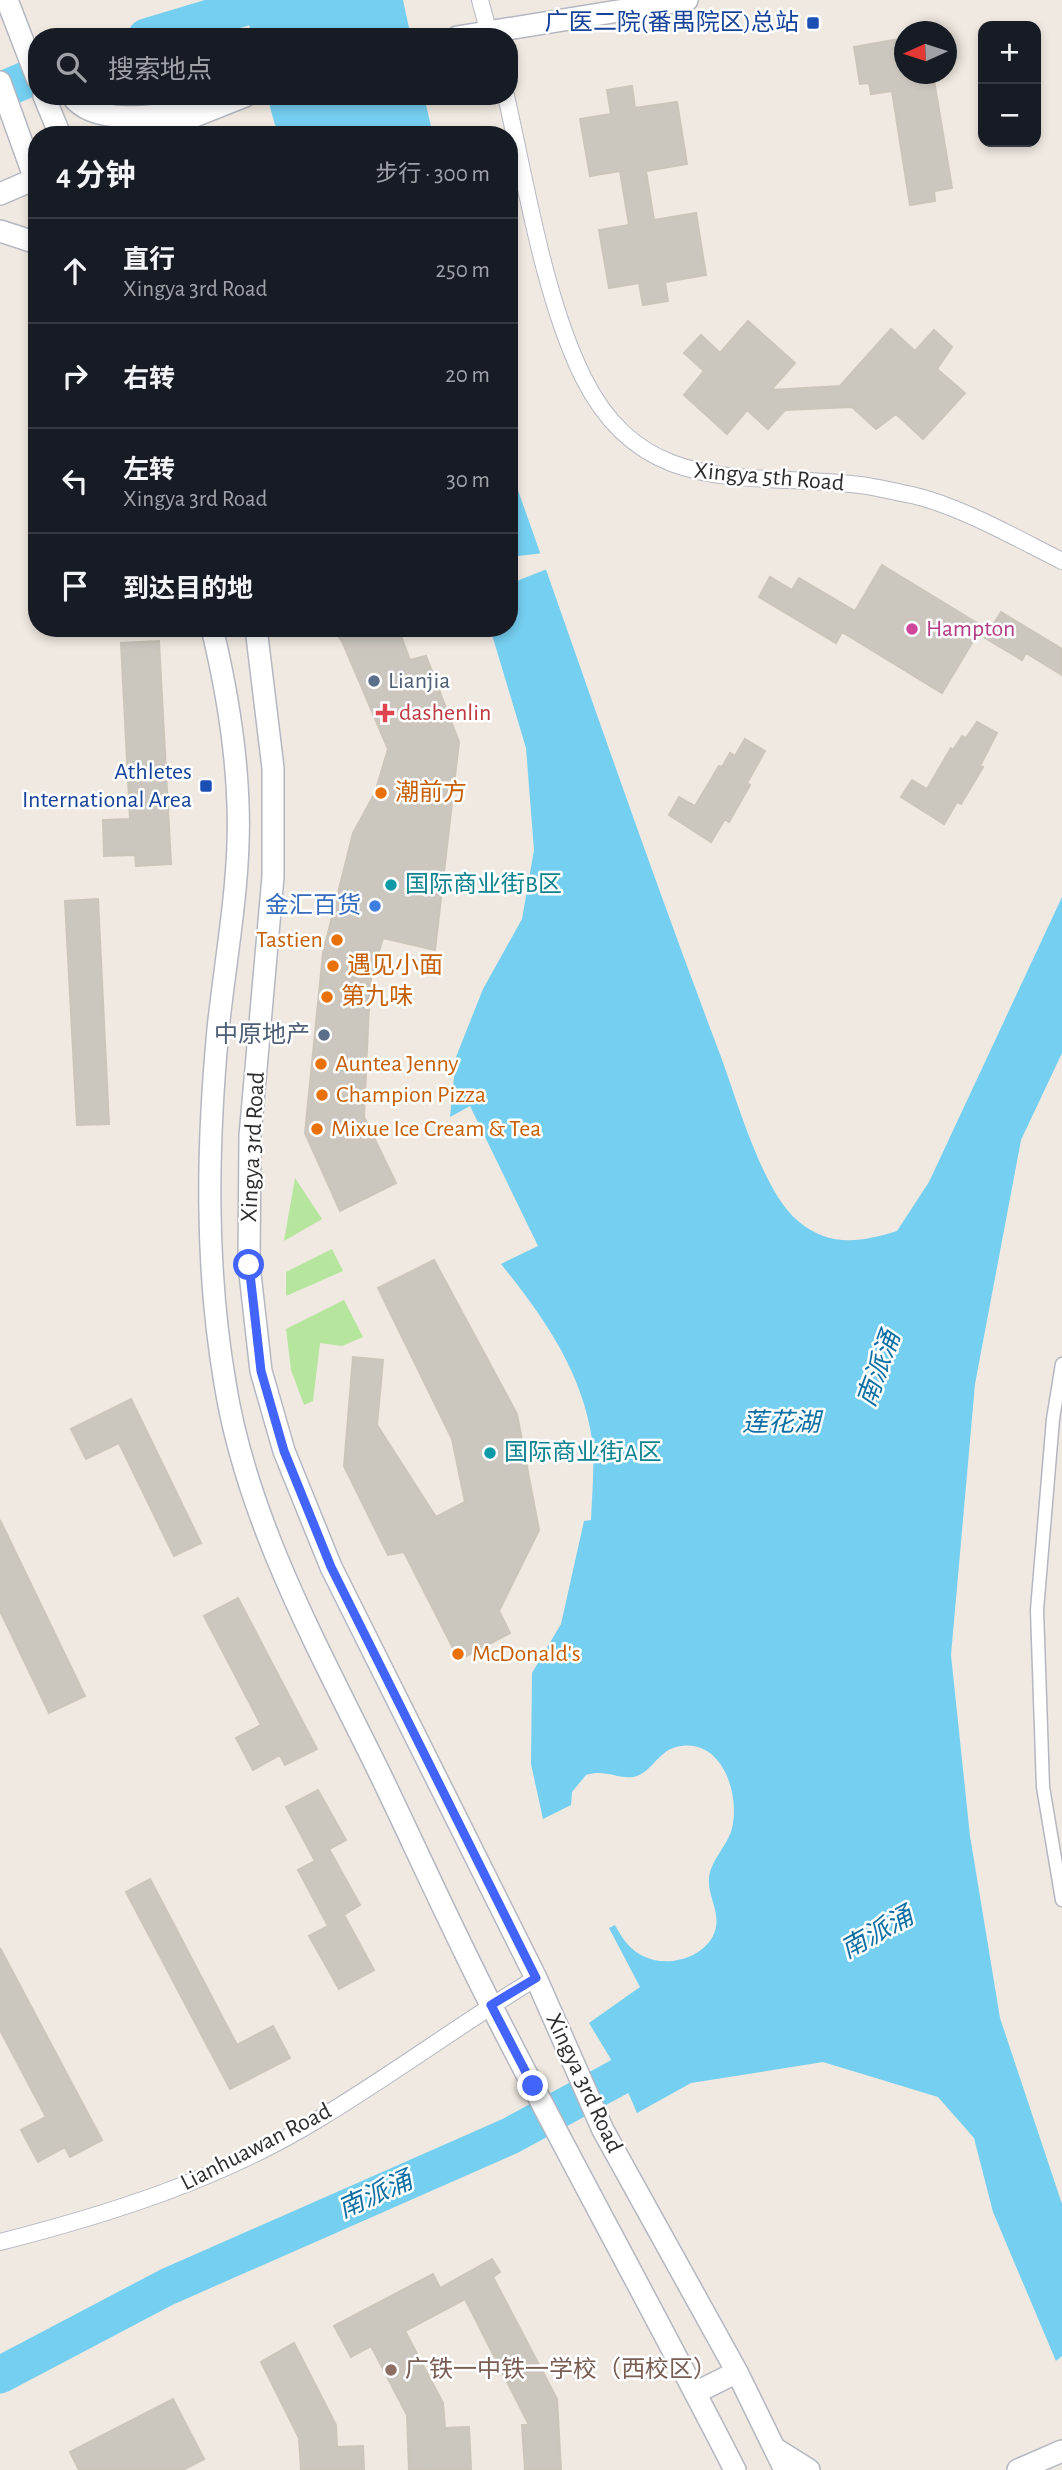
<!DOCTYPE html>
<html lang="zh">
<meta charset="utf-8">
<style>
:root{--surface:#171b24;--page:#20242c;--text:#f1f3f6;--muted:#9ea1a6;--line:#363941}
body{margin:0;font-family:"Alegreya Sans","Noto Sans SC",sans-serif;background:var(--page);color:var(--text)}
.controls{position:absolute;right:21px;top:21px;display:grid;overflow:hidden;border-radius:14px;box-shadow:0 4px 10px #0003}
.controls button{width:63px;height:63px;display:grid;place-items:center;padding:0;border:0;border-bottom:2px solid var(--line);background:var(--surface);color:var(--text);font:35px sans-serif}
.compass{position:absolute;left:894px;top:21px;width:63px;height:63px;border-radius:50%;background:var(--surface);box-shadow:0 4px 10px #0003;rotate:267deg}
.stop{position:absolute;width:21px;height:21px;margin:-16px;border:5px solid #4264fb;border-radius:50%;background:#fff}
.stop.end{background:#4264fb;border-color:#fff;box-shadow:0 2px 7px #0008}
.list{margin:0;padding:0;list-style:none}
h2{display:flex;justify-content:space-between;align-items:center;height:91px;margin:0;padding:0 28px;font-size:30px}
h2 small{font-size:23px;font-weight:400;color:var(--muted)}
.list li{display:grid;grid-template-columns:46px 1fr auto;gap:21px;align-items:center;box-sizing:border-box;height:105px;padding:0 28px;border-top:2px solid var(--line)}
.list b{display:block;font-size:26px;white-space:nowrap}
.list p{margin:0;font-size:23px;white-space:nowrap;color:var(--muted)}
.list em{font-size:23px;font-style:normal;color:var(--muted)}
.icon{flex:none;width:38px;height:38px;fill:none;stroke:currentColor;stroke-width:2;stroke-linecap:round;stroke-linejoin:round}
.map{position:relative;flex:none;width:1062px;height:2470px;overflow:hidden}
.search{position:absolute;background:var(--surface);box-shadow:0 4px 10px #0003;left:28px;top:28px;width:490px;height:77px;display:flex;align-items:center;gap:18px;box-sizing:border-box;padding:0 24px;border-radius:28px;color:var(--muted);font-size:26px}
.panel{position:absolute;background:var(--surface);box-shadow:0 4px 10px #0003;left:28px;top:126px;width:490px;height:511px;border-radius:28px}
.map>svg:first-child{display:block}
.green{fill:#b6e59e}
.water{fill:#75cff0}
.pier{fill:#efe9e1}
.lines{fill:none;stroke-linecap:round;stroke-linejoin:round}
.river{stroke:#75cff0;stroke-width:37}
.building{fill:#cbc7bf;stroke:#cbc5ba;stroke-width:2}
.pedestrian-casing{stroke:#b4b7c1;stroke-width:15}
.minor-casing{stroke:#b4b7c1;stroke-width:18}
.tertiary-casing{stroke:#b4b7c1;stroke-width:24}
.pedestrian{stroke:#fff;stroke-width:12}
.minor{stroke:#fff;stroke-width:16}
.tertiary{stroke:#fff;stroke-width:21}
.route{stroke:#4264fb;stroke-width:9}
.transit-dot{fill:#1a4fb4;stroke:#fff;stroke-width:2.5}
.hotel-dot{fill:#d1479c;stroke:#fff;stroke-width:2.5}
.service-dot{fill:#5c6f8a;stroke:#fff;stroke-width:2.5}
.health-dot{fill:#e0444e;stroke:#fff;stroke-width:2.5}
.food-dot{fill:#e8710a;stroke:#fff;stroke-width:2.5}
.culture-dot{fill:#0f9aa8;stroke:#fff;stroke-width:2.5}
.shop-dot{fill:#3f7fe0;stroke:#fff;stroke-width:2.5}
.education-dot{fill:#8d6e63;stroke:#fff;stroke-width:2.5}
.labels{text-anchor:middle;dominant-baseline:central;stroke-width:5;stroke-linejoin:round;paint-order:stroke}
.transit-label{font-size:24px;fill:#164399;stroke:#fff;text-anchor:end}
.street-label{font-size:24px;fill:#2e2e2e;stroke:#fff}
.hotel-label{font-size:24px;fill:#b23c85;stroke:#fff;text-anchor:start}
.service-label{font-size:24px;fill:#4e5e75;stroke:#fff;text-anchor:start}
.health-label{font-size:24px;fill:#be3a42;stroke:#fff;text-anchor:start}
.food-label{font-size:24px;fill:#c56008;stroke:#fff;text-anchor:start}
.culture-label{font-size:24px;fill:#0d838f;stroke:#fff;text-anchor:start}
.shop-label{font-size:24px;fill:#366cbe;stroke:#fff;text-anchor:end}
.education-label{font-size:24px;fill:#785e54;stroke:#fff;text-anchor:start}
.water-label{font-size:26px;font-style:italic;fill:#0d6fa3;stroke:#fff}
</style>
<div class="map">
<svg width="1062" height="2470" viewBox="0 0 1062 2470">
<rect width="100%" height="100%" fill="#efe9e1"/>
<path class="green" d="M295,1178L322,1219L284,1241Z
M332,1249L343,1271L286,1296V1272Z
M344,1300L363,1337L342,1346L320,1343L313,1401L304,1405L291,1370L286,1329Z"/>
<path class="water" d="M243,0H403L411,37H252Z
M267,96H424L433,135H287L275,125Z
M509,465C578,659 645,856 718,1049C736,1095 761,1190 798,1221C830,1248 861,1242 897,1231L929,1182L1062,897V1053L1021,1140L975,1384L951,1655L970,1836L1000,2018L1062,2204V2356L1056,2361L993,2212L974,2138L938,2097L823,2062L691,2083L637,2113L621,2076L589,2023L640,1987L609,1928L615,1925C621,1937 630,1950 643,1956C666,1968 701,1959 713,1936C725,1912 702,1893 711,1869C716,1856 726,1845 731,1832C742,1796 722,1735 676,1747C657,1752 651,1774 633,1777C616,1779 606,1769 586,1775L572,1792L571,1805L543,1819L531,1764L532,1673L561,1624L584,1521L591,1520C592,1494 595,1465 592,1439C582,1371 543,1316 501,1264L538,1246L470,1106L450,1117L456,1057L483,989L522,919L534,850L526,748L490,628H509Z"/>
<path class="pier" d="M544,553L550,568L519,580L509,591V557Z"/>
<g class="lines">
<path class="river" d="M146,37L269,0
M0,91L37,75
M0,2375L167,2287L510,2136L665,2052"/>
</g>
<path class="building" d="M905,38V74H933L952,188L934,191L935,201L910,205L892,91L871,94L869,83L860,84L854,47Z
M632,86L635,108L677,102L687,164L646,171L654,220L696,213L706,275L665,282L668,301L643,305L639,283L609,288L599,230L629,225L620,171L590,176L580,119L611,114L607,90Z
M748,321L795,363L771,390L840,386L891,329L915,351L934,330L952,347L937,369L965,393L923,439L896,414L876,429L852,407L785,410L768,429L747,410L727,434L684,395L704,371L684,353L701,335L720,353Z
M882,565L982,626L942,693L842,632L836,643L759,597L770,577L792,590L799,578L855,611Z
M1001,612L1062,649V675L1026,653L1022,660L985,638Z
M331,628H398L410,660L426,656L459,742L435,950L383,938L370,983L364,1117L396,1183L340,1211L305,1133L323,953L353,833L375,793L388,749L342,641Z
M159,641L171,864L136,866L135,855L104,856L103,820L130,819L121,643Z
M977,722L997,733L980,766L983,767L961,804L957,802L944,824L901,797L912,780L927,789L951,748L953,750L962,736L966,738Z
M745,739L765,751L747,783L750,785L729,822L725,819L711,842L669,815L679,797L695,806L719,766L722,767L730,753L735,756Z
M98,899L109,1124L77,1125L65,901Z
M434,1260L517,1414L539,1530L499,1611L510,1633L459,1660L404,1552L388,1555L344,1466L353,1357L383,1360L377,1425L436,1517L465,1502L452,1439L378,1288Z
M131,1399L201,1543L174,1556L119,1443L86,1459L71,1429Z
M0,1520L85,1696L49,1713L0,1611Z
M238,1598L317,1749L285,1765L280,1755L253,1770L236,1738L261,1725L204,1616Z
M318,1790L346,1840L329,1849L360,1905L344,1915L374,1970L339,1989L309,1936L328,1926L298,1870L315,1861L286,1807Z
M150,1879L237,2045L273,2026L290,2058L230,2089L126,1892Z
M0,1948L102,2140L70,2157L65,2147L38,2162L21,2130L46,2117L0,2030Z
M492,2259L500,2272L493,2277L557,2399L561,2470H525L522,2425H529L465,2299L405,2331L443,2403L445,2428L469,2427L471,2469L409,2470L407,2415L371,2346L351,2357L334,2326L433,2274L440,2288Z
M294,2343L336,2425L337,2447L363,2446L364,2470H301L299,2438L261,2362Z
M173,2399L204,2459L183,2470H79L70,2452Z"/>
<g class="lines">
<defs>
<path id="pedestrian" d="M1062,1364L1053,1419L1037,1610L1043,1787L1062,1900"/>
<path id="minor" d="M480,0L490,37
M506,96C526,183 544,298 583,377C644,500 747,471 860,485C877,487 895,492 912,495C960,506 1018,539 1062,561
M0,2242C110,2214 220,2179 317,2120C392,2075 462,2023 536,1978"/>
<path id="tertiary" d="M7,0L37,78
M457,37L687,0
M0,82L37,185
M44,96L60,135
M72,96C97,131 175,112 211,108
M147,135L245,96
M0,194L37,178
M0,231L37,243
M212,628C226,686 236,744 238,804C241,879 226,954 218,1029C207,1147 205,1266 225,1383C247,1522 320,1651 381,1776C418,1853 453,1931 492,2007C571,2162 656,2315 735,2470
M256,628L273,768V877L250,1136L249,1265L261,1371L284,1451L331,1567L536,1978L603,2130L737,2372L785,2470
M695,2393L737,2372
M774,2448L809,2470
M1018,2470L1062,2451"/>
</defs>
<use href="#pedestrian" class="pedestrian-casing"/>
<use href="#minor" class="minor-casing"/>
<use href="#tertiary" class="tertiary-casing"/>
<use href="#pedestrian" class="pedestrian"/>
<use href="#minor" class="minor"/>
<use href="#tertiary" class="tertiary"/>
</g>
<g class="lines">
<path class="route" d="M249,1265L261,1371L284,1451L331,1567L536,1978L491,2005L533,2086"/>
</g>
<g class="transit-dot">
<rect x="806" y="16" width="14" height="14" rx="3.5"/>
<rect x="199" y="779" width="14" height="14" rx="3.5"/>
</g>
<circle class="hotel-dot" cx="912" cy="629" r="7"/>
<g class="service-dot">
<circle cx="374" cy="681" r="7"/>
<circle cx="324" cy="1035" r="7"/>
</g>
<path class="health-dot" d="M381.5 702.5h7v7h7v7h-7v7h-7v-7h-7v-7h7z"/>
<g class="food-dot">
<circle cx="381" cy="793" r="7"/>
<circle cx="337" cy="940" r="7"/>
<circle cx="333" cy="966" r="7"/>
<circle cx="327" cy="997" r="7"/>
<circle cx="321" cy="1064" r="7"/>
<circle cx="322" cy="1095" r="7"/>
<circle cx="317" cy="1129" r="7"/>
<circle cx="458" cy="1654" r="7"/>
</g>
<g class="culture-dot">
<circle cx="391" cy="885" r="7"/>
<circle cx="490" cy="1453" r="7"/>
</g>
<circle class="shop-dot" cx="375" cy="906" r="7"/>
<circle class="education-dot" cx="391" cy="2370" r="7"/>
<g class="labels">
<g class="transit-label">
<text x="799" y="23">广医二院(番禺院区)总站</text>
<text x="192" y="772">Athletes<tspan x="192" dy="28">International Area</tspan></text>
</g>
<g class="street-label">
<text transform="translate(769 477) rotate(5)">Xingya 5th Road</text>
<text transform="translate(253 1147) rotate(-87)">Xingya 3rd Road</text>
<text transform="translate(584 2083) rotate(65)">Xingya 3rd Road</text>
<text transform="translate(256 2147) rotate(-27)">Lianhuawan Road</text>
</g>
<g class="hotel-label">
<text x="926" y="629">Hampton</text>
</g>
<g class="service-label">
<text x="388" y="681">Lianjia</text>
<text x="310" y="1035" text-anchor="end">中原地产</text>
</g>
<g class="health-label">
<text x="399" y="713">dashenlin</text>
</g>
<g class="food-label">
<text x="395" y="793">潮前方</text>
<text x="323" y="940" text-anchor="end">Tastien</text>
<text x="347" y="966">遇见小面</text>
<text x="341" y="997">第九味</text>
<text x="335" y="1064">Auntea Jenny</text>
<text x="336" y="1095">Champion Pizza</text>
<text x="331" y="1129">Mixue Ice Cream &amp; Tea</text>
<text x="472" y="1654">McDonald's</text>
</g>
<g class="culture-label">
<text x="405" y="885">国际商业街B区</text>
<text x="504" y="1453">国际商业街A区</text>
</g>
<g class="shop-label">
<text x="361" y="906">金汇百货</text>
</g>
<g class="education-label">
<text x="405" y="2370">广铁一中铁一学校（西校区）</text>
</g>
<g class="water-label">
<text transform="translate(879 1369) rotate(-70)">南派涌</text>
<text x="781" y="1423">莲花湖</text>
<text transform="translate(877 1933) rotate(-29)">南派涌</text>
<text transform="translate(375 2195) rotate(-24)">南派涌</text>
</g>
</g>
</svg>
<div class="controls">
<button>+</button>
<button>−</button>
</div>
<svg class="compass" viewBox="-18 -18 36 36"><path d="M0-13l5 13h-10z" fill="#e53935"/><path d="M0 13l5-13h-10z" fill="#9ea1a6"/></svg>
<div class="stop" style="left:249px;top:1265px"></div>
<div class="stop end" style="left:533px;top:2086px"></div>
<div class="search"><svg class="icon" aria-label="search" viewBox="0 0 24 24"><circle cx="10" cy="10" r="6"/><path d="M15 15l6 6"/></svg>搜索地点</div>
<section class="panel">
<h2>4 分钟<small>步行 · 300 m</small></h2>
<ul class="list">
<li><svg class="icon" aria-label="ahead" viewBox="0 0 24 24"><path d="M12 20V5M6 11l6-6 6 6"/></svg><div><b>直行</b><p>Xingya 3rd Road</p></div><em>250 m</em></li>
<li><svg class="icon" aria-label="right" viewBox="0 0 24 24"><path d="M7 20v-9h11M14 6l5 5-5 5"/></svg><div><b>右转</b></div><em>20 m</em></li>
<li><svg class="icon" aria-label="left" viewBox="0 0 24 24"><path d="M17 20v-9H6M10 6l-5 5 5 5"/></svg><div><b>左转</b><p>Xingya 3rd Road</p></div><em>30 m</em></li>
<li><svg class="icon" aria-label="arrive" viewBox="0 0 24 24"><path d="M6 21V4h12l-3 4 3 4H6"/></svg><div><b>到达目的地</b></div></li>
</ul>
</section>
</div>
